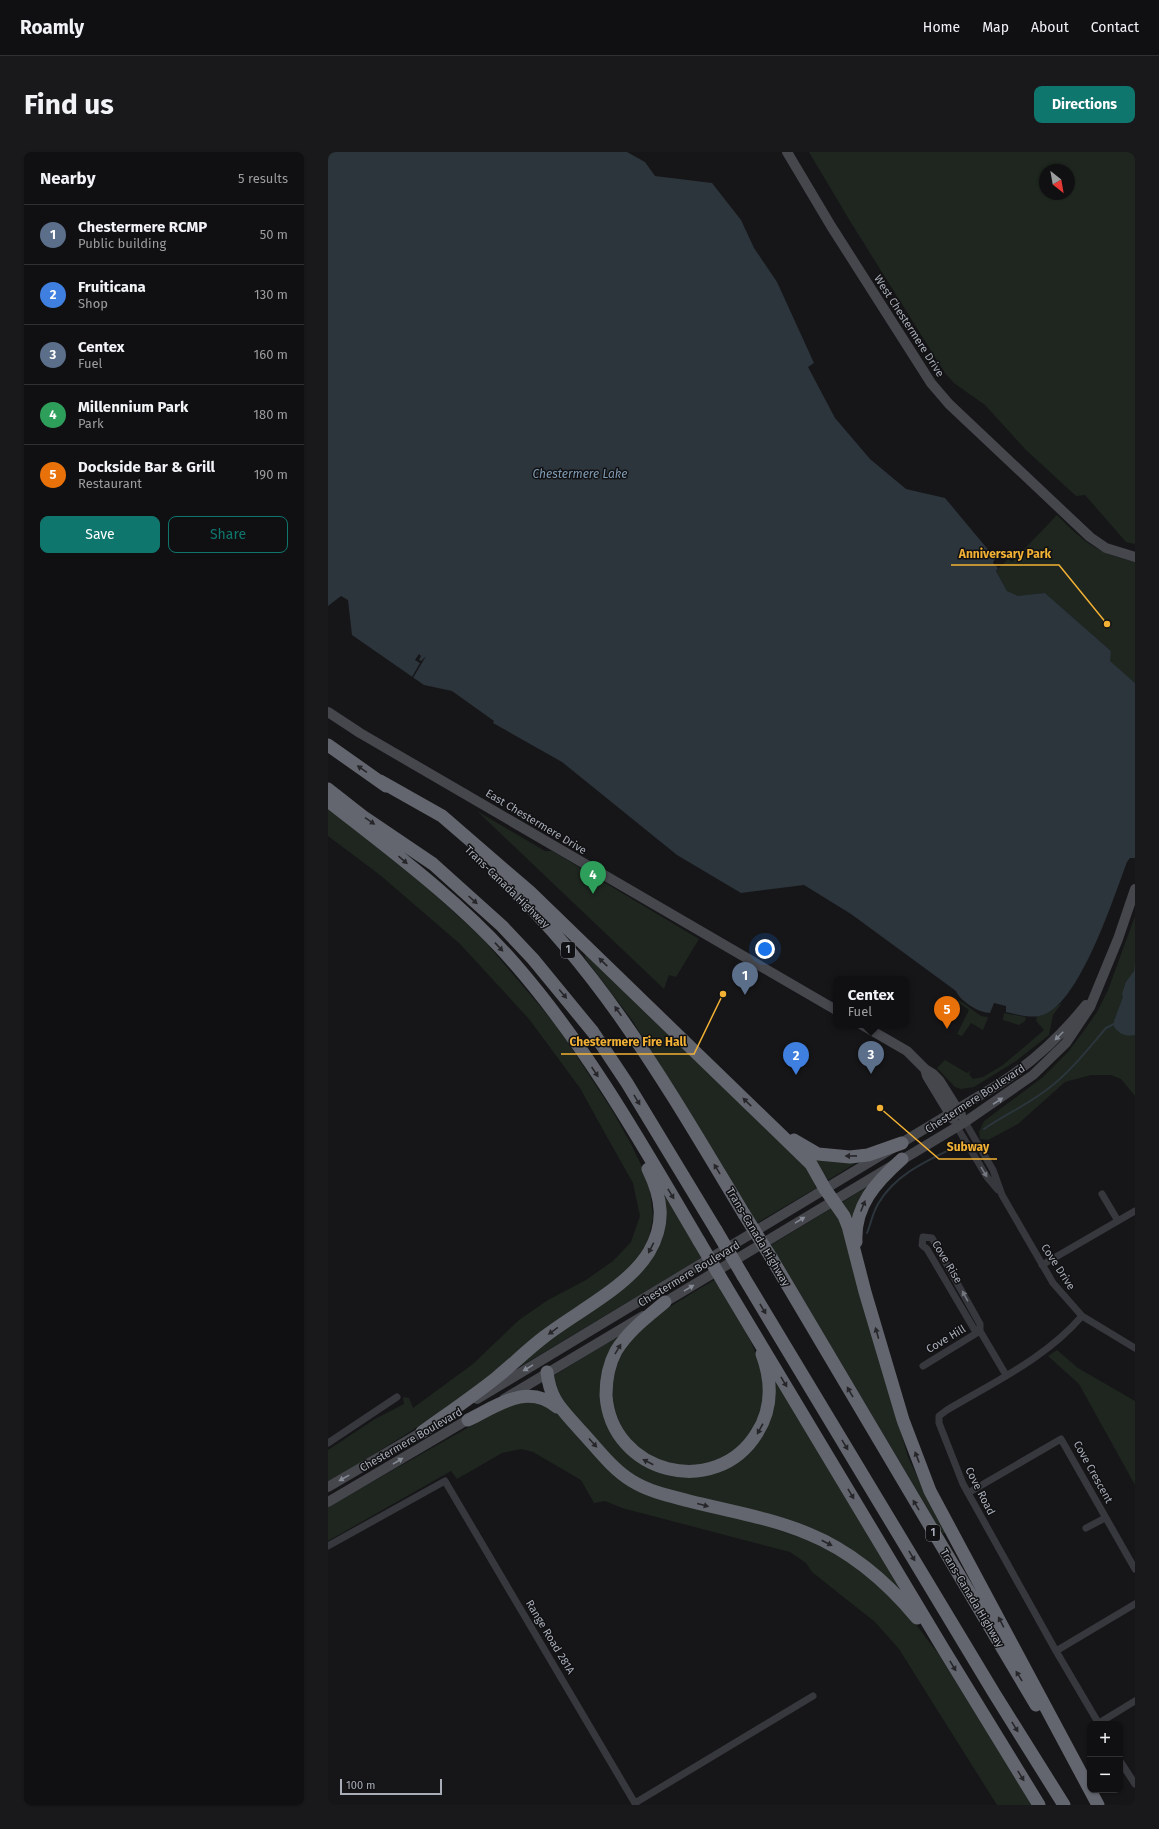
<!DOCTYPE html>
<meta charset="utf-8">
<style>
:root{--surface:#101012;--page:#19191b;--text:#f1f3f6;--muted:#9c9d9f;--line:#303032;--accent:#0f766e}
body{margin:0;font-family:"Fira Sans",sans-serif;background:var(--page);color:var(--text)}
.controls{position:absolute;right:12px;bottom:12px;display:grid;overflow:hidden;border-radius:8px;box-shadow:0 1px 3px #0004}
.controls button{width:36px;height:36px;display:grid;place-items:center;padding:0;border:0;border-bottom:1px solid var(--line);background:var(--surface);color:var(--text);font:20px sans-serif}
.compass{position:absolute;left:711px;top:12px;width:36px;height:36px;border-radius:50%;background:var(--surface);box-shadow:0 1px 3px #0004;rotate:149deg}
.scale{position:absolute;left:12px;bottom:10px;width:102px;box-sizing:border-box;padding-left:4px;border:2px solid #a8adb8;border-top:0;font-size:11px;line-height:14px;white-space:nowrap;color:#a8adb8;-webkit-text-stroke:3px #111113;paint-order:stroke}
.you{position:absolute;left:437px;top:797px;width:14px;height:14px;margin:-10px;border:3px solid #fff;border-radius:50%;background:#1a73e8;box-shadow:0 0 0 6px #1a73e833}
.badge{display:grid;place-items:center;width:26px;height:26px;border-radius:50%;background:var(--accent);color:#fff;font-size:13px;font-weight:700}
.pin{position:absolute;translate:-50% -33px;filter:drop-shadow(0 1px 2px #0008)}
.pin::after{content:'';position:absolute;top:21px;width:14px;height:12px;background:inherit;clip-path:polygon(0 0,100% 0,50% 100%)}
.popup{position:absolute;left:505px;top:824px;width:76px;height:52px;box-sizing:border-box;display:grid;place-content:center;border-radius:8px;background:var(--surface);filter:drop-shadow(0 1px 3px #0005);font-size:13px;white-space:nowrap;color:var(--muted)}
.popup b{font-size:15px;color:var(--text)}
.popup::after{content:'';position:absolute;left:50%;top:100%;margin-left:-8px;border:8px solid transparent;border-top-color:var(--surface)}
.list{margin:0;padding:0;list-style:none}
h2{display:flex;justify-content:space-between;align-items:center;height:52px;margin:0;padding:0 16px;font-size:17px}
h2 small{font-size:13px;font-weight:400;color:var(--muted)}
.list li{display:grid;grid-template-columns:26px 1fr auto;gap:12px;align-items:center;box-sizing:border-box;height:60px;padding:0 16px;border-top:1px solid var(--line)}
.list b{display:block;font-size:15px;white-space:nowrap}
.list p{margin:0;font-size:13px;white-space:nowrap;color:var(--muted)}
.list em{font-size:13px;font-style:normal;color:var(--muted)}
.actions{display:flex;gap:8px;padding:12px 16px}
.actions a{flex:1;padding:9px 0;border:1px solid var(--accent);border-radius:8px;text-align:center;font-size:14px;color:var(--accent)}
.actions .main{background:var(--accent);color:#fff}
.map{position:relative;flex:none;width:807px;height:1653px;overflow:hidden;border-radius:8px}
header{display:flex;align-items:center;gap:24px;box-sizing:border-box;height:56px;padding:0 20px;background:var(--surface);border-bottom:1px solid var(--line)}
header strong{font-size:19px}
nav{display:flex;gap:22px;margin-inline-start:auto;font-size:14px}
.intro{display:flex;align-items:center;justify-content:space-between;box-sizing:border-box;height:96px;padding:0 24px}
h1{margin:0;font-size:28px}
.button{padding:10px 18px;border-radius:8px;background:var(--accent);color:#fff;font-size:14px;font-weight:700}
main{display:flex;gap:24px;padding:0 24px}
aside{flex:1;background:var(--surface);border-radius:8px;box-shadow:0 1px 3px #0004}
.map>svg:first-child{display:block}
.green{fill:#1e261f;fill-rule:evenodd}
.water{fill:#2c353c}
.pier{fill:#161618}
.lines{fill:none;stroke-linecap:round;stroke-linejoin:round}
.stream{stroke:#2c353c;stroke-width:2}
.street{stroke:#37383d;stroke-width:7}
.secondary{stroke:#45474d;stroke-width:10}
.highway{stroke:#63666e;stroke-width:13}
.highway-bridge{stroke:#63666e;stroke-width:13}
.oneway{fill:#26262a}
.oneway2{fill:#858993}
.oneway3{fill:#757881}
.labels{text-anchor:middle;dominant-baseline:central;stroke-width:3;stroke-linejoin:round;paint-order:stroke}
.shield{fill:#111113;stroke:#7b7e86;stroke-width:1}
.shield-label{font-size:10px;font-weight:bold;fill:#a8adb8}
.street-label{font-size:11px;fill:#a8adb8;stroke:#111113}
.water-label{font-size:12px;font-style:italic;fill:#7f9bb3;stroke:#111113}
.leader{fill:none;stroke:#f2b134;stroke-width:1.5}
.callout-dot{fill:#f2b134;stroke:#111113;stroke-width:1.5}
.callout-label{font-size:12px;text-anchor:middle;font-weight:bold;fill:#f2b134;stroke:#111113;stroke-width:3;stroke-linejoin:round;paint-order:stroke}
</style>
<header>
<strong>Roamly</strong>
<nav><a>Home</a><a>Map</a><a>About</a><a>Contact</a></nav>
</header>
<div class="intro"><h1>Find us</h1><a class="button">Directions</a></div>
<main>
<aside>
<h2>Nearby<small>5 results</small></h2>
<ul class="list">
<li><span class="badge" style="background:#5c6f8a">1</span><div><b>Chestermere RCMP</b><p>Public building</p></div><em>50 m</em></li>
<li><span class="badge" style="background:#3f7fe0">2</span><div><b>Fruiticana</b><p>Shop</p></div><em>130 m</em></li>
<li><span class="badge" style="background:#5c6f8a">3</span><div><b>Centex</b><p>Fuel</p></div><em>160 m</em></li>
<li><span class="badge" style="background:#2e9e5b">4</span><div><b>Millennium Park</b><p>Park</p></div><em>180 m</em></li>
<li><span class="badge" style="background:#e8710a">5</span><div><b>Dockside Bar &amp; Grill</b><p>Restaurant</p></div><em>190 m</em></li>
</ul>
<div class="actions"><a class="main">Save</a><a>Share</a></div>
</aside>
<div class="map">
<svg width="807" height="1653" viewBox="0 0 807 1653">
<rect width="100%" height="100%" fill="#161618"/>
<path class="green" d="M481,0H807V392L798,390L757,343L748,344L698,298L657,253L626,231L617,221L522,69ZM717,18H741V42H717Z
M729,363C757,391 767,400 807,410V531L781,509L783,499L717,441L690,445L679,439L668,419L680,407L684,410Z
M0,656L95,732L155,787L229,874L284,958L303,992L321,1029L325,1065L319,1095L300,1120L154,1230L91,1274L0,1331V1298L47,1267L76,1252L75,1245L81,1246L85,1256L145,1212L191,1168L220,1148L258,1128L285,1109L303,1090L312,1064L305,1031L274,976L252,936L201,867L132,792L52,723L0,684Z
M149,659L217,699H224L371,787L348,825L341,823L336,837Z
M807,764V944L793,927L783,923H763L737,930L690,972L660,988L652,987L651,980L656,969L715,925L740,900L755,880L769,860L780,838Z
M257,802L260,803L483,1019L488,1036L429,1071L304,868L257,806Z
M631,848L653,864L659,865L660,866L655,878L643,871L634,884L629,882L641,858L630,850Z
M734,851L725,863L721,883L688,909L646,935L633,937L627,935L609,916L617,908L639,921L643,918L641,922L645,927L655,925L675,913L716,878L708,869L709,864H712Z
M676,861L698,865L697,869L691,873L675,868Z
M484,1003L528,1011L500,1028Z
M539,1035L525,1070L513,1051Z
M337,1044L375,1105L193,1214L191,1212C203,1202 214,1191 227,1183C264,1157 315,1134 333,1089C340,1073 336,1061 337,1044Z
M504,1056L510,1062L580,1305L598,1343L618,1378L617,1381H614L443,1093Z
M388,1127C405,1157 432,1196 435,1231C437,1254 429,1275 413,1291C343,1358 244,1267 302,1189C319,1166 363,1142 388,1127Z
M292,1186L278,1264L337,1321L356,1325L383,1322L420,1300L449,1225L575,1437L573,1440L504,1387L328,1336L309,1326L292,1313L235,1251L224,1225L285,1187Z
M729,1198L750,1216L807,1249V1333L751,1232L720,1204Z
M199,1248L227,1258L287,1324L477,1387L510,1403L546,1426L577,1458L612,1504L704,1653H669L571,1497L547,1470L484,1420L478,1411L462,1400L294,1356L277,1349L266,1351L253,1328L205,1300L193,1297L174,1301L129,1327L123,1319L0,1389V1355L171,1258Z"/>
<path class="water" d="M0,0H299L317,10L327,24L384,31L413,68L426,96L449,130L486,211L480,215L507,266L542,307L578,337L617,346L667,406L665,411L670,416L668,419L679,439L690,444L717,441L783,499L782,509L807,531V706H802L799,710C786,744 750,858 711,864C701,866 688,862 678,860V854L666,851L662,861C651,861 632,849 628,839L523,762L476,733L413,741L349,703L234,610L165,571L166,569L124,539L96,533L24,483L20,448L13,444L0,454Z
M807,811V883C797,885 792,882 786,875V869L795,845L794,842L798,830L806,819Z"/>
<path class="pier" d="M91,502L93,504L91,508L93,509L98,504L85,526L84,525L92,511L87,508Z"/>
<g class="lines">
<path class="stream" d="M656,977C678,962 701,952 721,936C743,919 760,897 778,876L786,872
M539,1081C543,1071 545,1060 550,1052C566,1024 596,1010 623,997"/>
<path class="street" d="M637,970L665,1018L674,1043L725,1131L754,1164L807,1196
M629,975L659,1025L670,1038
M774,1042L790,1069
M714,1113L807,1059
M754,1164C718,1206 666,1230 619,1258L611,1264V1271L635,1332L728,1499L771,1572
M652,1179L646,1177L599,1097L594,1093L595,1085L604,1086L652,1172V1179L678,1223
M595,1214L652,1179
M0,1291L69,1245
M640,1341L733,1287L807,1417
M758,1376L777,1366
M0,1394L117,1329L308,1653
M728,1499L807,1452
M771,1571L807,1549
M792,1609L807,1632
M307,1651L485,1544"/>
<path class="secondary" d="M459,0L503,74L603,231L621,252L762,385L778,396L807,405
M0,560L32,581L508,858
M534,873L579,899L597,917L605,922L611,928L633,963
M597,917L599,924L625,967
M332,1153L637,970L705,923L738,891L762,855L790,787L807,737
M149,1247L671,932C705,910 733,884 758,853
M176,1247L315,1164
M0,1335L99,1277
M0,1350L146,1264"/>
<path class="highway" d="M0,593L58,634
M52,629L114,664L202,740L483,1012L497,1037L516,1064L520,1074L537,1140L575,1268L602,1339L770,1653
M0,637L37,666L105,712L174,774L205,807L265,880L299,931L388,1078
M0,649C65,700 133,750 187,812C260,896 315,994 371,1089
M167,721C273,816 343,941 416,1062
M466,988L490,1002L522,1005L540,1003L574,991
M528,1090C526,1054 548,1030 574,1007
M444,1107L708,1553
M415,1124L666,1541L736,1653
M397,1133L616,1498L711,1653
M337,1150C319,1165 300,1179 288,1199C281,1212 278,1229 278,1243C283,1322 388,1348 429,1281C445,1256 444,1229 434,1202
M219,1220C222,1249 235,1258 253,1279C269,1296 284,1317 304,1329C322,1340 342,1344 361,1349C401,1359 443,1366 481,1382C525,1400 559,1430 589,1466
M140,1268C169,1254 199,1230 229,1255
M94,1280C119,1262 144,1245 168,1226C184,1213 199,1198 216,1185C248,1160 300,1135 321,1100C338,1071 334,1046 320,1017"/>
<path class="highway-bridge" d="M416,1062L444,1107
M388,1078L415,1124
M371,1089L397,1133"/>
</g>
<defs><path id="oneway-solid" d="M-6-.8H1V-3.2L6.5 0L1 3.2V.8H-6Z"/></defs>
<g class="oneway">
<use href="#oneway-solid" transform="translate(34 617) rotate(-145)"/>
<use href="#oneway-solid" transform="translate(42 669) rotate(34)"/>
<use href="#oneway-solid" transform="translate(75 708) rotate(41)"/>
<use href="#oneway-solid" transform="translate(145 748) rotate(42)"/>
<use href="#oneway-solid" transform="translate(171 795) rotate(47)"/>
<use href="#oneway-solid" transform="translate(275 810) rotate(-136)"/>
<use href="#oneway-solid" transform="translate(235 842) rotate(50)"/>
<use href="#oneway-solid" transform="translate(290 859) rotate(-125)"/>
<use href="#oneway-solid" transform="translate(267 920) rotate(56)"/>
<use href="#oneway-solid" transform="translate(309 948) rotate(59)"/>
<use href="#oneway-solid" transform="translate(419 950) rotate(-136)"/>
<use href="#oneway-solid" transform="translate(523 1004) rotate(179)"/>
<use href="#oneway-solid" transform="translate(389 1017) rotate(-121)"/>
<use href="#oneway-solid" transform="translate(343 1042) rotate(59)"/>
<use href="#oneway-solid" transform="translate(535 1054) rotate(-68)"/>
<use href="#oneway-solid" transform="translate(323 1096) rotate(117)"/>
<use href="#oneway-solid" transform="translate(435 1157) rotate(59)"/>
<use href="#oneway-solid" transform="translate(225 1179) rotate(144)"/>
<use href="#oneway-solid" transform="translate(549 1181) rotate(-106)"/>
<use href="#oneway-solid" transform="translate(290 1197) rotate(-59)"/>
<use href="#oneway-solid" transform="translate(456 1230) rotate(59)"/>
<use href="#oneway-solid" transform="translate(522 1240) rotate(-120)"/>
<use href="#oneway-solid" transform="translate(432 1277) rotate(119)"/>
<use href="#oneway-solid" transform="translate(265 1291) rotate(48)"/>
<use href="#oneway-solid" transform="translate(517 1293) rotate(59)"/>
<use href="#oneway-solid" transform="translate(589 1305) rotate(-111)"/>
<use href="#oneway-solid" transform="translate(320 1310) rotate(-153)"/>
<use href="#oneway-solid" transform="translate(523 1342) rotate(59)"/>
<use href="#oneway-solid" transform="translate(375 1353) rotate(15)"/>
<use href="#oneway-solid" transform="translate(588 1353) rotate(-121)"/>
<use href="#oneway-solid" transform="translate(499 1391) rotate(27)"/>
<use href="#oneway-solid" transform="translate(584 1404) rotate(59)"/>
<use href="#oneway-solid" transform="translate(673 1470) rotate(-118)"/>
<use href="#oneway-solid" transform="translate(625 1514) rotate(59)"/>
<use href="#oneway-solid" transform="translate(691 1524) rotate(-122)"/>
<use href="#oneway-solid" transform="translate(687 1575) rotate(58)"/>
<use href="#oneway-solid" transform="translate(693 1624) rotate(58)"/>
</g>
<g class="oneway2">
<use href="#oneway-solid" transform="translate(731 884) rotate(135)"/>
<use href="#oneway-solid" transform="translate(670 949) rotate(-33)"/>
<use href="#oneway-solid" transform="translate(472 1068) rotate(-31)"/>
<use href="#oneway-solid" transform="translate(361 1136) rotate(-31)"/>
<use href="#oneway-solid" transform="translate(200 1216) rotate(149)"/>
<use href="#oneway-solid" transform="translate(70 1309) rotate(-31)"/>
<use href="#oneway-solid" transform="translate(16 1326) rotate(151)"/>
</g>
<g class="oneway3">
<use href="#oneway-solid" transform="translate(656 1020) rotate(59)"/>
<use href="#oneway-solid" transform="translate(637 1144) rotate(-119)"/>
</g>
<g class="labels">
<g class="shield">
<rect x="233" y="790" width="14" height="16" rx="3"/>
<rect x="598" y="1373" width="14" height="16" rx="3"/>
</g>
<g class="shield-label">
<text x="240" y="798">1</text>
<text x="605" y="1381">1</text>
</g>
<g class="street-label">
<text transform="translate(581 174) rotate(57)">West Chestermere Drive</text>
<text transform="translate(208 670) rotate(31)">East Chestermere Drive</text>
<text transform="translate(179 735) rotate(44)">Trans-Canada Highway</text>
<text transform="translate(647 947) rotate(-33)">Chestermere Boulevard</text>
<text transform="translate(430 1085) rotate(59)">Trans-Canada Highway</text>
<text transform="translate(619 1110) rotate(59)">Cove Rise</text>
<text transform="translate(730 1115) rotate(57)">Cove Drive</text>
<text transform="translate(361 1122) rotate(-31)">Chestermere Boulevard</text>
<text transform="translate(618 1187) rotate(-31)">Cove Hill</text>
<text transform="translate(83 1288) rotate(-30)">Chestermere Boulevard</text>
<text transform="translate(765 1320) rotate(61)">Cove Crescent</text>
<text transform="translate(652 1339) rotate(63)">Cove Road</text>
<text transform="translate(644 1446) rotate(59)">Trans-Canada Highway</text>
<text transform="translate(222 1485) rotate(59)">Range Road 281A</text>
</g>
<g class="water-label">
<text x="252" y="322">Chestermere Lake</text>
</g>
</g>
<path class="leader" d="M779 472L731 413H623M395 842L366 902H233M552 956L611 1007H669"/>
<g class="callout-dot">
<circle cx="779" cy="472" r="4"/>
<circle cx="395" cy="842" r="4"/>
<circle cx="552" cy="956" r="4"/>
</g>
<g class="callout-label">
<text x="677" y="406">Anniversary Park</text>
<text x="300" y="894">Chestermere Fire Hall</text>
<text x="640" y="999">Subway</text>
</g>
</svg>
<div class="controls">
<button>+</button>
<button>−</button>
</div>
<svg class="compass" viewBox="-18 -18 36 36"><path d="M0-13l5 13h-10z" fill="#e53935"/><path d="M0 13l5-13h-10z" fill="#9c9d9f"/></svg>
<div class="scale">100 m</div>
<div class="you"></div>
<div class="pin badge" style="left:417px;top:843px;background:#5c6f8a">1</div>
<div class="pin badge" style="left:468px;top:923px;background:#3f7fe0">2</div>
<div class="pin badge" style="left:543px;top:922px;background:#5c6f8a">3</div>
<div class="popup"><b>Centex</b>Fuel</div>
<div class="pin badge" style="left:265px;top:742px;background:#2e9e5b">4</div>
<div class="pin badge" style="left:619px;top:877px;background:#e8710a">5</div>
</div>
</main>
